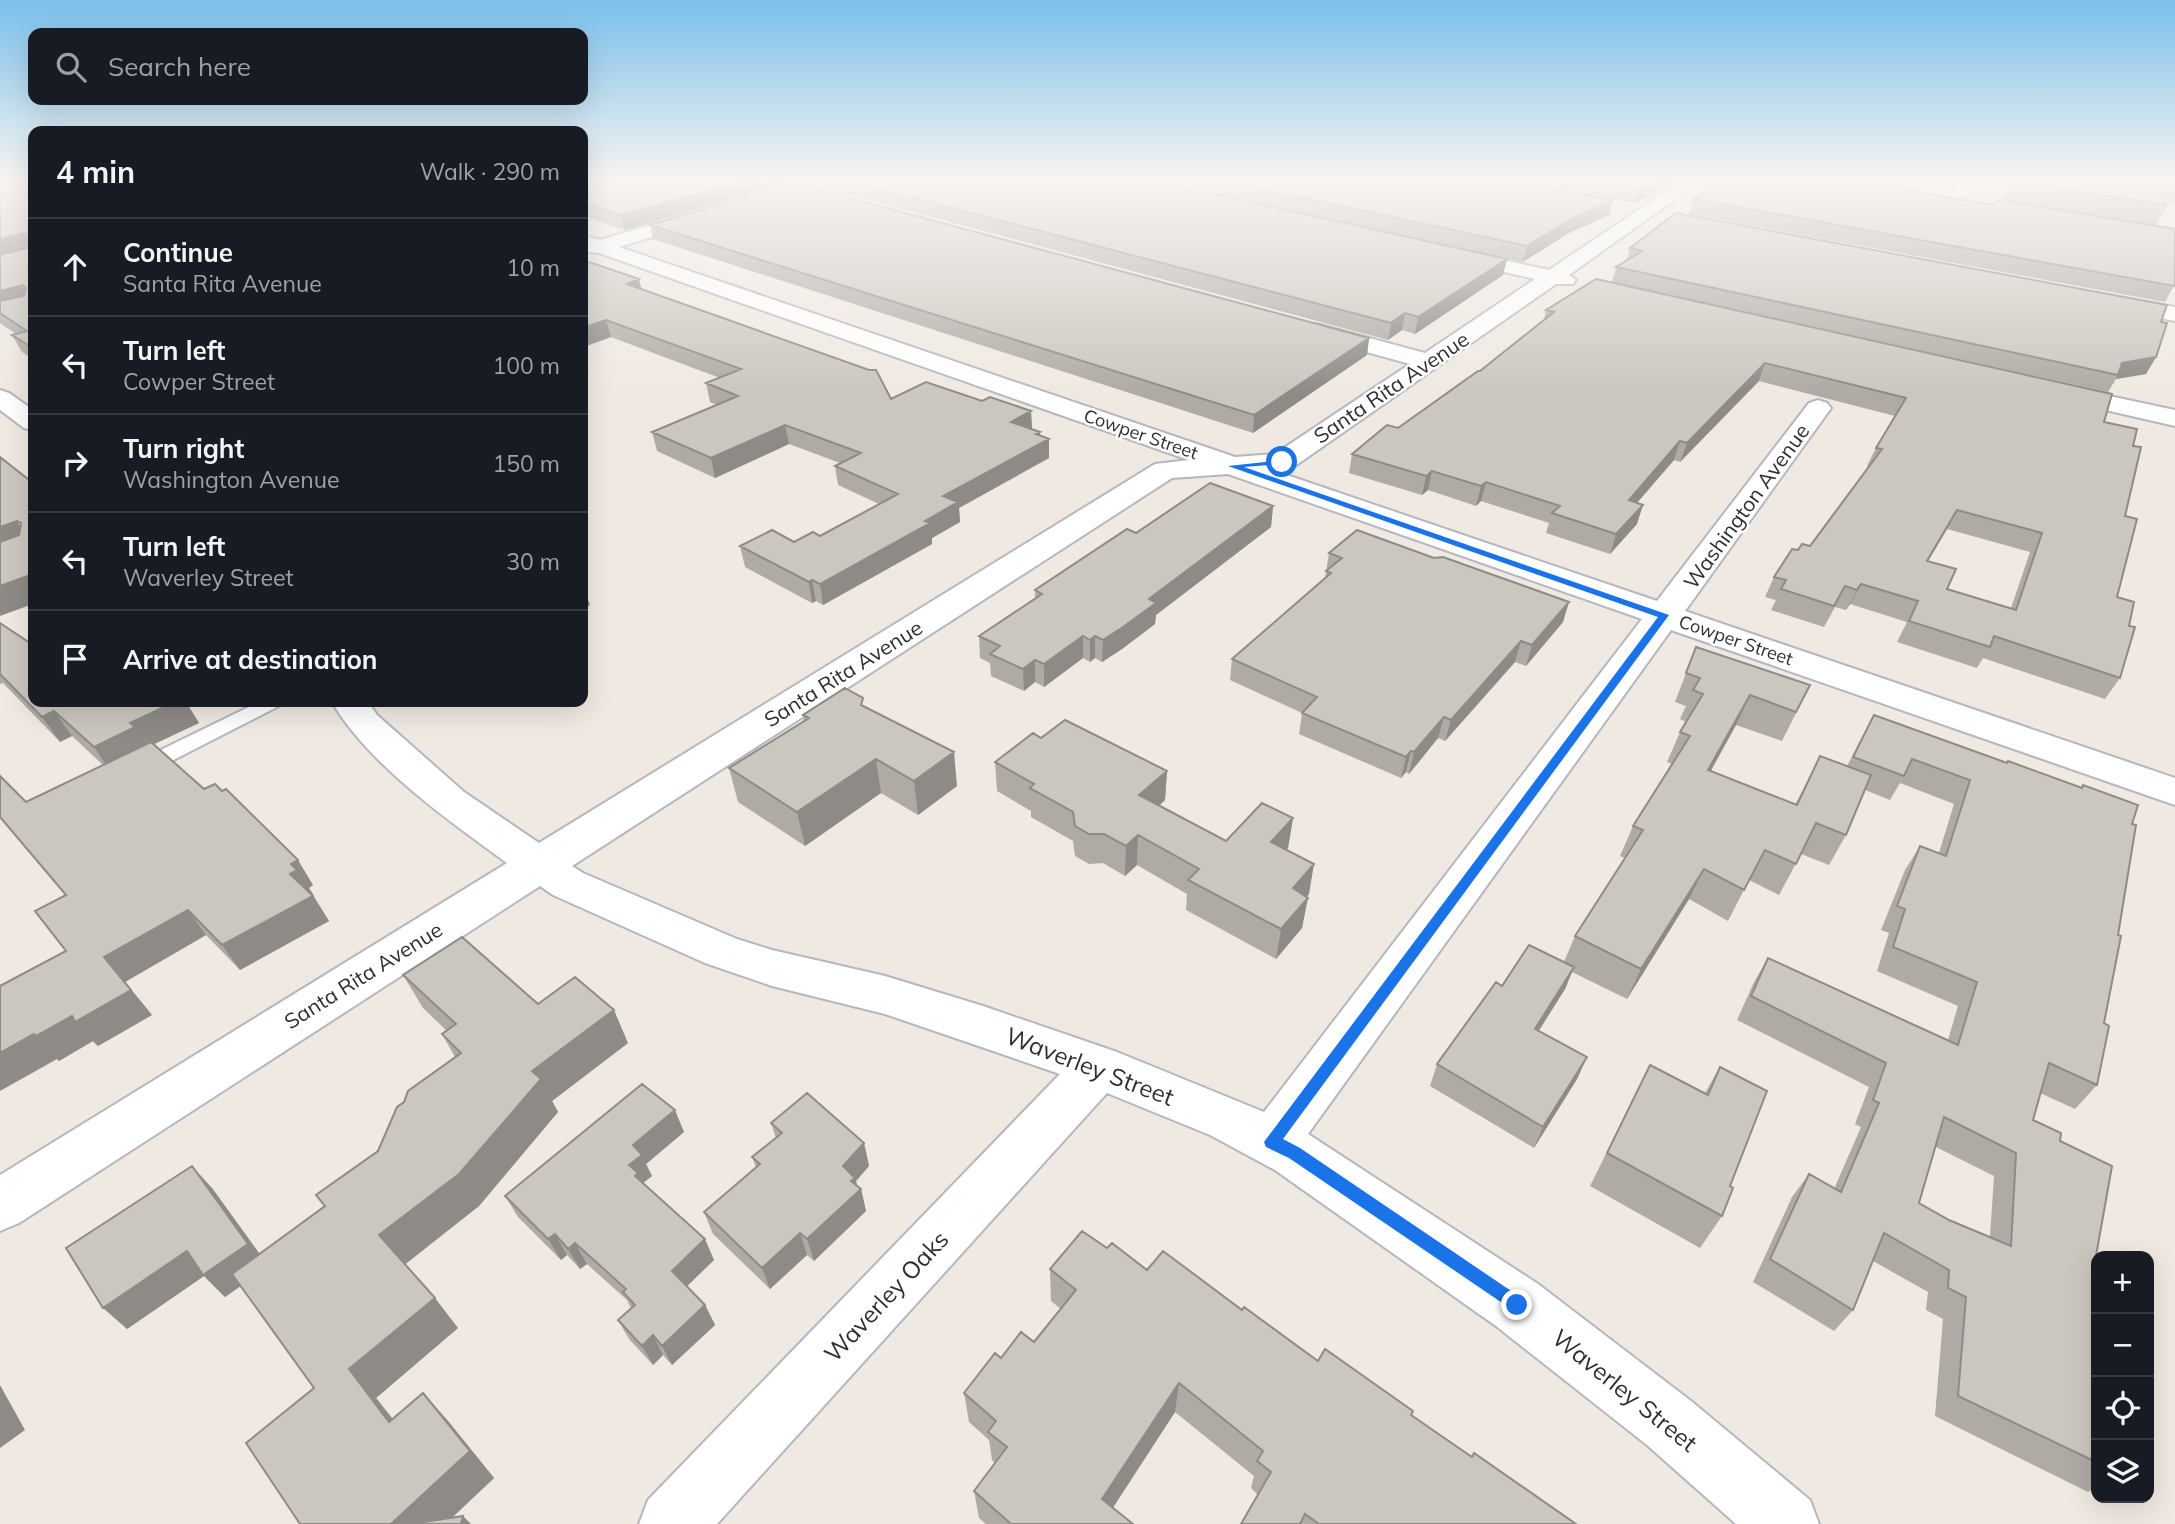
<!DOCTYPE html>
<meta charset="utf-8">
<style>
:root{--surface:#171b24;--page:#20242c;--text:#f1f3f6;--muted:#9ea1a6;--line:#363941}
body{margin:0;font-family:Mulish,sans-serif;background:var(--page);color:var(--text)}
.controls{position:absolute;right:21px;bottom:21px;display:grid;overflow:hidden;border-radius:14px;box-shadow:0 7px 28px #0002}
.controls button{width:63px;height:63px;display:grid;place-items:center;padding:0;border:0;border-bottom:2px solid var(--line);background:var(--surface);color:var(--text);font:35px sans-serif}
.stop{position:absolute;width:21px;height:21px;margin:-16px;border:5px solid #1a73e8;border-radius:50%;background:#fff}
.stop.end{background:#1a73e8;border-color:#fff;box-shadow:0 2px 7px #0008}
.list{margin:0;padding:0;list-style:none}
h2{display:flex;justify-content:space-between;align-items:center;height:91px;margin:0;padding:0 28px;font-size:30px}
h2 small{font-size:23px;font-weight:400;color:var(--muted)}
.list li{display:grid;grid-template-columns:46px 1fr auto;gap:21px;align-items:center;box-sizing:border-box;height:98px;padding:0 28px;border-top:2px solid var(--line)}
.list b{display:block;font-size:26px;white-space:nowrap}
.list p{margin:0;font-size:23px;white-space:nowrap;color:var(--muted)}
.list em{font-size:23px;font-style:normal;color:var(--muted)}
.icon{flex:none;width:38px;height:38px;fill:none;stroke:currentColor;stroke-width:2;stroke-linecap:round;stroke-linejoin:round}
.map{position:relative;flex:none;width:2175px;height:1524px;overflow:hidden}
.search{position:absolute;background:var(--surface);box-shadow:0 7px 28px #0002;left:28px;top:28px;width:560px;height:77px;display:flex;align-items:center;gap:18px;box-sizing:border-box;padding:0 24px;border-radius:14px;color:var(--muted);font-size:26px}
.panel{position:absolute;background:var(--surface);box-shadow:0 7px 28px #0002;left:28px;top:126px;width:560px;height:581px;border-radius:14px}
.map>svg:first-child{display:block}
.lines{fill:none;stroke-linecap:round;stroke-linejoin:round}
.service-casing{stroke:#b4b7c1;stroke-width:4}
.minor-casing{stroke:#b4b7c1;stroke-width:4}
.service{fill:#fff;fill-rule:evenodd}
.minor{fill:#fff;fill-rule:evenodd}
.wall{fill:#afaba4;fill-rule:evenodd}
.shaded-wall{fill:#8e8b86}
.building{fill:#cbc7bf;stroke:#8e8b86;stroke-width:2;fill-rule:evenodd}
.route{fill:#1a73e8}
.labels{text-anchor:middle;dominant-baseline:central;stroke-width:5;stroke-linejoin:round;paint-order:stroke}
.far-street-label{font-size:18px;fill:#2e2e2e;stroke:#fff}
.street-label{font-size:21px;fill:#2e2e2e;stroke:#fff}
.near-street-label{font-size:24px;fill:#2e2e2e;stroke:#fff}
</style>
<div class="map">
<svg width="2175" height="1524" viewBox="0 0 2175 1524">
<rect width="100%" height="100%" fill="#efe9e1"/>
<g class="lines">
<defs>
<path id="service" d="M259,702H282L279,706L150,772H136L133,767L136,762Z"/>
<path id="minor" d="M804,180H831L828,184L619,247L1235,457L1275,454L1410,364L1309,336L1306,331L1309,326L1317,324L1425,353L1535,279L1447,259L1444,255L1447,251L1454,249L1549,270L1683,180H1702L1569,275L1576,280L1573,284H1556L1292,468L1275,471L1657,601L1809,403L1818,400L1827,403L1831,408L1685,611L2175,778V805L1671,630L1308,1134L1538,1284L1691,1401L1810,1500L1819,1524H1736L1647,1445L1496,1326L1275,1170L1210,1135L1107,1093L717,1524H639L648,1500L1060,1074L885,1014L772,986L705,963L553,895L540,886L19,1223L0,1231V1175L507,863C449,821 368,764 332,702H368L377,715L464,792L539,843L1155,464L1189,460L599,253L588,252L583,247V235L600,240ZM1228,474L1642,619L1264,1112L1117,1052L983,1006L885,976L772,950L737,939L583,873L572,866L1172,478Z
M1959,180H1977L1958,204H1946L1943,200Z
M2112,296L2175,307V321L2104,307L2101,302L2104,297Z
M2058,385L2175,410V426L2049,397L2046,392L2049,387Z
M0,390L9,393L33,410V430L24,428L0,410Z"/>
</defs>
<use href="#service" class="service-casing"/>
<use href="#minor" class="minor-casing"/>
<use href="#service" class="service"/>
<use href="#minor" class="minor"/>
</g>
<path class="wall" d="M0,180H33V359L22,352L12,335L16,334L0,323Z
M583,180H796L625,230L583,216Z
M823,180H1149L1507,259L1503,275L1415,334L1402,330L1388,340L824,188Z
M1154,180H1505L1609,215L1569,233L1523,262Z
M1509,180H1682L1634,203Z
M1879,180H1914L1910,185Z
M2011,180H2175V202L2164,200L2167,205L2156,225L2001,200Z
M1904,184L1902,189L2175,284L2165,302L1689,214L1694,199Z
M650,225L1369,338L1367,355L1253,433L653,239Z
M1630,248L2161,322L2156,357L2146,374L2116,379L2108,392L1612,282L1616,267L1627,260Z
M583,260L642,289L891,399L982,401L1031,411L1032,429L1040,435L1049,458L959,508L960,522L932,538V544L823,605L816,601L812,603L745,567L740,546L794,542L820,536L879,504L838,485L835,466L840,463L789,444L715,478L657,451L652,432L717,405L710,402L706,383L720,378L611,337L583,347Z
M1546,310L2104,422L2133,446L2117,597L2120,678L2105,699L1983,658L1977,668L1897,642L1907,622L1850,604L1846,610L1835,607L1824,627L1771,610L1776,600L1765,597L1774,577L1798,550L1810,546L1869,467L1867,466L1876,448L1895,416L1759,381L1680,462L1674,460L1637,503V524L1610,554L1546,533L1549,523L1481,501L1476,506L1428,490L1422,495L1349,473L1352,454L1398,428L1480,371L1544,320ZM1947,529L2030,552L2011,608L1947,589L1928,561Z
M1273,506L1271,527L1156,615L1155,624L1122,649L1102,662L1095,658L1090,662L1083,658L1044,687L1035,682L1024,691L991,676L990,663L980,658L979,636L1035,598V590L1136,533Z
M1329,553L1563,622L1526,666L1515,662L1445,741L1438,738L1409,774L1406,772L1401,778L1299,734L1302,713L1230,680L1232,659L1325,578Z
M0,623L33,702H186L199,723L154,744L313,885L309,888L329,921L240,970L206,935L125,982L152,1015L98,1046L93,1041L59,1061L57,1059L66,951L65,895L26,802L103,765L72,736L60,742L3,683L0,684Z
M1696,647L1810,685L1782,741L1736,725L1711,771L1795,805L1820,756L1847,766L1874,715L2006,763L2081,788L2083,785L2132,824L2104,1023L2097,1085L2075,1109L2040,1093L2033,1120L2060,1141L2094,1267L2096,1268V1487L2088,1492L1935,1416L1943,1319L1926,1310L1928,1292L1873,1261L1853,1310L1834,1331L1753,1282L1792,1197L1809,1174L1834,1189L1861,1127L1855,1124L1869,1087L1737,1020L1754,982L1768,958L1948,1040L1958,1006L1877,971L1889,933L1881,930L1905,870L1920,846L1939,853L1954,804L1900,783L1890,800L1865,790L1846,835L1829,865L1801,854L1779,895L1749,880L1728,921L1689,899L1627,999L1572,972L1565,989L1539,1031L1587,1057L1577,1079L1534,1148L1430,1086L1437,1064L1502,986L1564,962L1575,936L1625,858L1620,856L1633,826L1672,764L1667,762L1680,732L1686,722L1680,719L1686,706L1675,702ZM1936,1147L1994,1176L1990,1237L1949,1220L1919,1203Z
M864,707L957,786L918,815L881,793L805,846L738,802L729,768L804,721L803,715Z
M1041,738L1167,771L1165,800L1160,805L1226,841L1293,818L1288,848L1286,850L1309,894L1306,897L1302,928L1276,959L1186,910L1187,894L1137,865L1125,876L1103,863L1089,864L1075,856L1073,841L1031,817V811L997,791L995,762Z
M403,975L538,1004L628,1043L552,1101L558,1112L479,1206L405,1264L458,1328L376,1398L393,1419L423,1393L448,1421L494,1478L452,1518L471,1524H300L314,1388L241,1286L225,1297L204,1276L127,1329L212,1188L260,1254L325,1206L378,1151L404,1102L455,1057L442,1034L446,1030L423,1008Z
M1650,1065L1705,1093L1720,1067L1730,1186L1722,1216L1700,1248L1590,1186Z
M771,1123L864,1143L869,1166L856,1181L857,1186L861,1189L866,1211L814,1261L807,1255L770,1289L713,1234L704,1212L756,1167L752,1157L776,1138Z
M684,1132L646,1164L652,1176L643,1183L714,1260L687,1286L705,1305L715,1325L672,1365L663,1355L653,1365L629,1339L618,1320L631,1308L627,1300L587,1264L580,1269L567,1255L561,1260L518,1217L505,1196Z
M1107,1248L1147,1270L1242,1310L1318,1361L1411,1415L1472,1457L1576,1524H1241L1258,1495L1251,1488L1254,1476L1175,1412L1113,1508L1133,1524H986L979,1518L974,1491L995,1463L992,1460L989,1440L969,1422L964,1393L1001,1358L1034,1342L1061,1309L1051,1301L1050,1269Z"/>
<path class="shaded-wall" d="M745,180H796L625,230L621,215Z
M1656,180H1682L1634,203L1638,188Z
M1613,200L1609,215L1569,233L1523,262L1527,246L1573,218Z
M24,233L32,247L0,256V239Z
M1507,259L1503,275L1415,334L1418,317Z
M639,279L643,296L627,284Z
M23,285L32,301L0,309V291Z
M1405,313L1402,330L1388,340L1391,323Z
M606,320L611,337L583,347V328Z
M1369,338L1367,355L1253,433L1254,415Z
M2156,357L2146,374L2116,379L2122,363Z
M1765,363L1759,381L1680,462L1687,443Z
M1031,411L1032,430L1011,422Z
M785,425L789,444L715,478L711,458Z
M1040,432V443L1049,439V458L959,508L960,522L932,538V544L823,605L820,584L925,521L943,496Z
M1680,441L1674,460L1622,520L1629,500Z
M1432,471L1428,490L1422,495L1426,476Z
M1486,482L1481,501L1476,506L1481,486Z
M1643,505L1637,524L1610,554L1616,534Z
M1273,506L1271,527L1156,615L1155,624L1122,649L1102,662L1103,640L1149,599Z
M1957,510L1947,529L1916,581L1927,561Z
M17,521L32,544L0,556V527Z
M33,574V604L0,616V586Z
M812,580L816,601L812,603L809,582Z
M1861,584L1850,604L1846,610L1857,590Z
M583,586L590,605L583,609Z
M1569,602L1563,622L1526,666L1532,645Z
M1083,636V658L1044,687V664Z
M1095,636V658L1090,662V640Z
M1521,641L1515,662L1445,741L1451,720Z
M1035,660V682L1024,691L1023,669Z
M1750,695L1736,725L1694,800L1708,770Z
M175,702H186L199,723L148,747L111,772L94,747L130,723Z
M54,711L72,736L60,742L42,717Z
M1444,717L1438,738L1409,774L1414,752Z
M1411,751L1406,772L1401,778L1406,757Z
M954,752L957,786L918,815L914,781Z
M876,759L881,793L805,846L797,812Z
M1167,771L1165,800L1138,824L1139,795Z
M1293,818L1288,848L1267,872L1271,842Z
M1138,835L1137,865L1125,876L1126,846Z
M298,860L313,885L309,888L313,894L305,899L290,874L291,864Z
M1314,864L1309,894L1288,918L1293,888Z
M1704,869L1689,899L1627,999L1641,969Z
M313,896L329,921L240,970L222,945Z
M1308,898L1302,928L1276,959L1281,929Z
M188,910L206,935L125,982L152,1015L98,1046L93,1041L59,1061L57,1059L0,1091V1053L34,1034L104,957Z
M1574,967L1565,989L1526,1050L1535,1029Z
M614,1010L628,1043L552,1101L558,1112L479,1206L403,1266L379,1235L532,1071Z
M1587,1057L1577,1079L1534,1148L1543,1127Z
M675,1110L684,1132L646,1164L652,1176L643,1183L648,1195L629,1165L633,1145Z
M864,1143L869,1166L856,1181L858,1191L861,1189L866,1211L814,1261L807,1239L843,1166Z
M192,1166L212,1188L268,1266L225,1297L204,1276L127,1329L103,1308Z
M800,1233L807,1255L770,1289L762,1268Z
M555,1234L567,1255L561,1260L548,1239Z
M705,1239L714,1260L682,1291L672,1271Z
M575,1243L587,1264L580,1269L568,1249Z
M435,1298L458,1328L376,1398L416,1449L389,1422L349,1369Z
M705,1305L715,1325L672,1365L662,1346Z
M653,1335L663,1355L653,1365L642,1346Z
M1179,1383L1175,1412L1102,1524V1499Z
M0,1385L25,1430L0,1448Z
M423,1393L448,1421L494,1478L445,1524H391Z
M463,1516L471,1524H461Z"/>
<path class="building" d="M0,180H33V348L12,335L27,331L0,313V301L24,296L26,288L23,285L0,291V255L27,248V235L24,233L0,239Z
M583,180H745L621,215L583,203Z
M845,180H1150L1507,259L1418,317L1405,313L1391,323Z
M1220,180H1505L1613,200L1573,218L1527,246Z
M1590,180H1656L1638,188Z
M1719,180H1878L1904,184L1900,189L1983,203L1995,204L1998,200L2175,229V284L2174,286L1694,199Z
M2011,180H2150L2167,205L2010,181Z
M794,183L1369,338L1254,415L650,225Z
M1676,213L2167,305L2161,322L2167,323L2156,357L2122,363L2118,375L1616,267L1642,251L1630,248Z
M583,260L639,279L627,284L869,370H876L891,399L926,382L982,401L990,397L1031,411L1011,422L1040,432L1036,434L1049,439L943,496L958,502L925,521L930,523L820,584L812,580L809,582L740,546L772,530L794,542L813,532L820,536L898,494L835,466L861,453L785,425L711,458L652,432L738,396L706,383L741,369L606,320L583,328Z
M1596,279L2112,394L2104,422L2137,429L2133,446L2141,447L2125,516L2137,519L2117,597L2134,602L2129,626L2135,627L2120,678L1994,636L1990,647L1909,621L1918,601L1861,584L1857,590L1845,586L1834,606L1781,589L1786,580L1774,577L1792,549L1798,550L1802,544L1810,546L1882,449L1876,448L1906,398L1765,363L1687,443L1680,441L1629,500L1643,505L1616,534L1552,513L1560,506L1486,482L1481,486L1432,471L1426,476L1352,454L1387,425L1398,428L1478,371H1480L1554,312L1546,310ZM1957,510L2042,533L2016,610L1947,589L1956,569L1927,561Z
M0,457L33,483V574L0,586V542L19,535L21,523L17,521L0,527Z
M1210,483L1273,506L1149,599L1156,603L1123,627L1103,640L1095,636L1090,640L1083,636L1044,664L1035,660L1023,669L990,654L1000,646L979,636L1042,594L1035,590L1127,529L1136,533Z
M1357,530L1434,558L1443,557L1569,602L1532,645L1521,641L1451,720L1444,717L1414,752L1411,751L1406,757L1302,713L1317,697L1232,659L1331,573L1326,571L1342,558L1329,553Z
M0,623L33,645V702H175L130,723L135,727L94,747L54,711L42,717L0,674Z
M1696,647L1810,685L1796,712L1750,695L1708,770L1797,805L1820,756L1871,775L1846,835L1816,823L1796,864L1765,850L1744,890L1704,869L1641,969L1575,936L1643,830L1633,826L1690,736L1680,732L1703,694L1693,690L1700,678L1686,673Z
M845,688L863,698L861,705L954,752L914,781L876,759L797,812L729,768L809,718L803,715Z
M1874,715L2007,763L2008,761L2082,788L2083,785L2138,805L2132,824L2136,825L2118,935L2121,936L2104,1023L2109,1026L2097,1085L2049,1063L2033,1120L2061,1133L2060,1141L2112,1166L2094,1267L2096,1268V1462L1958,1396L1966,1297L1948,1288L1949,1270L1884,1233L1853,1310L1770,1259L1809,1174L1841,1192L1879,1103L1873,1100L1886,1063L1751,996L1768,958L1958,1045L1977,982L1893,947L1905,909L1897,906L1920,846L1946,856L1970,780L1912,759L1904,776L1853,757ZM1944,1117L2016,1153L2011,1246L1949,1220L1919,1203Z
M1065,720L1167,771L1139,795L1226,841L1262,803L1293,818L1271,842L1314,864L1293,888L1308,898L1281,929L1188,880L1199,869L1138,835L1126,846L1104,834H1089L1075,826L1073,812L1030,788L1034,784L995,762L1033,733L1041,738Z
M151,742L204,789L215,784L222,791L226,789L298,860L291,864L297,870L290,874L313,896L222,945L188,910L104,957L131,990L75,1022L72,1016L36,1036L34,1034L0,1053V986L66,951L35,911L66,895L0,817V776L26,802Z
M462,937L538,1004L575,977L614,1010L532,1071L541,1079L459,1174L379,1235L435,1298L349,1369L389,1422L423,1393L470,1451L391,1524H300L246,1443L314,1388L232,1274L325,1206L316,1195L378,1151L397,1107L404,1102L408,1091L461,1053L442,1034L456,1024L403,975Z
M1529,945L1574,967L1535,1029L1587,1057L1543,1127L1437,1064L1496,982L1502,986Z
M1650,1065L1708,1095L1720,1067L1767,1091L1730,1186L1733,1188L1722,1216L1607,1153Z
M642,1084L675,1110L633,1145L642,1155L629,1165L638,1173L635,1176L705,1239L672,1271L705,1305L662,1346L653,1335L642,1346L618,1320L635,1305L623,1292L626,1289L575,1243L568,1249L555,1234L548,1239L505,1196Z
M807,1093L864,1143L843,1166L855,1178L851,1181L861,1189L807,1239L800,1233L762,1268L704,1212L760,1164L752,1157L782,1133L771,1123Z
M192,1166L248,1244L203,1275L187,1251L103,1308L66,1248Z
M1082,1231L1107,1248L1112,1243L1147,1270L1163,1251L1242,1310L1244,1307L1318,1361L1325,1349L1413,1411L1411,1415L1472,1457L1474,1453L1576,1524H1319L1305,1514L1300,1524H1241L1271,1472L1257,1461L1263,1451L1179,1383L1102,1499L1133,1524H1011L974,1491L1007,1447L988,1432L996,1421L964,1393L995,1353L1001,1358L1021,1332L1034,1342L1076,1290L1050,1269Z
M463,1516L461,1524H411Z"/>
<linearGradient id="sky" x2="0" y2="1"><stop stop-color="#7abfeb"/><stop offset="0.46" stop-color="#f8f5f2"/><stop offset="1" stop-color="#f8f5f2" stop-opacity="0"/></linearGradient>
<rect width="2175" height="393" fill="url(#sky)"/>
<path class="route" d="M1285,460L1282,464L1244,467L1669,615L1283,1139L1300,1148L1523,1299L1526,1305L1523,1311L1517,1313L1289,1158L1266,1147L1264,1142L1658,617L1228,466Z"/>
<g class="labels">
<g class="far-street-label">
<text transform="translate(1141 434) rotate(19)">Cowper Street</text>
<text transform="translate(1736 640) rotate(19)">Cowper Street</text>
</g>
<g class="street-label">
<text transform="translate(1391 387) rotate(-34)">Santa Rita Avenue</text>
<text transform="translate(1746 506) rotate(-54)">Washington Avenue</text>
<text transform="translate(843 673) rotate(-32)">Santa Rita Avenue</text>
<text transform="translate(363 975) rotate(-32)">Santa Rita Avenue</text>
</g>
<g class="near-street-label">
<text transform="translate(1090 1066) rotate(21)">Waverley Street</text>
<text transform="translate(886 1296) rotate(-47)">Waverley Oaks</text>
<text transform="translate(1625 1390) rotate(39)">Waverley Street</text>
</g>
</g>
</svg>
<div class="controls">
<button>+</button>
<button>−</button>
<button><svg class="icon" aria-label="locate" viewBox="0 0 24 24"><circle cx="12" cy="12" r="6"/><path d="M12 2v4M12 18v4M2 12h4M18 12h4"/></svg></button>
<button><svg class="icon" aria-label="layers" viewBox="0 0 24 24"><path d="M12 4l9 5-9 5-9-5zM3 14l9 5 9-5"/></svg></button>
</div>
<div class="stop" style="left:1282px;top:462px"></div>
<div class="stop end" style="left:1517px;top:1305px"></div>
<div class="search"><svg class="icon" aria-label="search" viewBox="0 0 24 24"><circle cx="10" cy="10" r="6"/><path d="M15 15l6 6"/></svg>Search here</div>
<section class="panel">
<h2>4 min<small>Walk · 290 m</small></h2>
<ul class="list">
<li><svg class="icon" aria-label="ahead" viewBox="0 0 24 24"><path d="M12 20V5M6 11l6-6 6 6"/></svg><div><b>Continue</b><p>Santa Rita Avenue</p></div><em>10 m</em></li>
<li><svg class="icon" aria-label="left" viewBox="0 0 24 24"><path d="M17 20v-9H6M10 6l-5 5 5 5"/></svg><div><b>Turn left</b><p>Cowper Street</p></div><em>100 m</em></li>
<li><svg class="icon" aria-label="right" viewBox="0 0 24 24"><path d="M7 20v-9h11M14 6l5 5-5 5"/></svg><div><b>Turn right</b><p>Washington Avenue</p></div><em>150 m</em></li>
<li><svg class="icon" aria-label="left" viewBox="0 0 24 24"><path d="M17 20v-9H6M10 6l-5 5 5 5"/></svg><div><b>Turn left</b><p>Waverley Street</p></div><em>30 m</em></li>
<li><svg class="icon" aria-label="arrive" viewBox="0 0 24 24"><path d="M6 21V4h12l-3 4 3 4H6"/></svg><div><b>Arrive at destination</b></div></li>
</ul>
</section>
</div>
